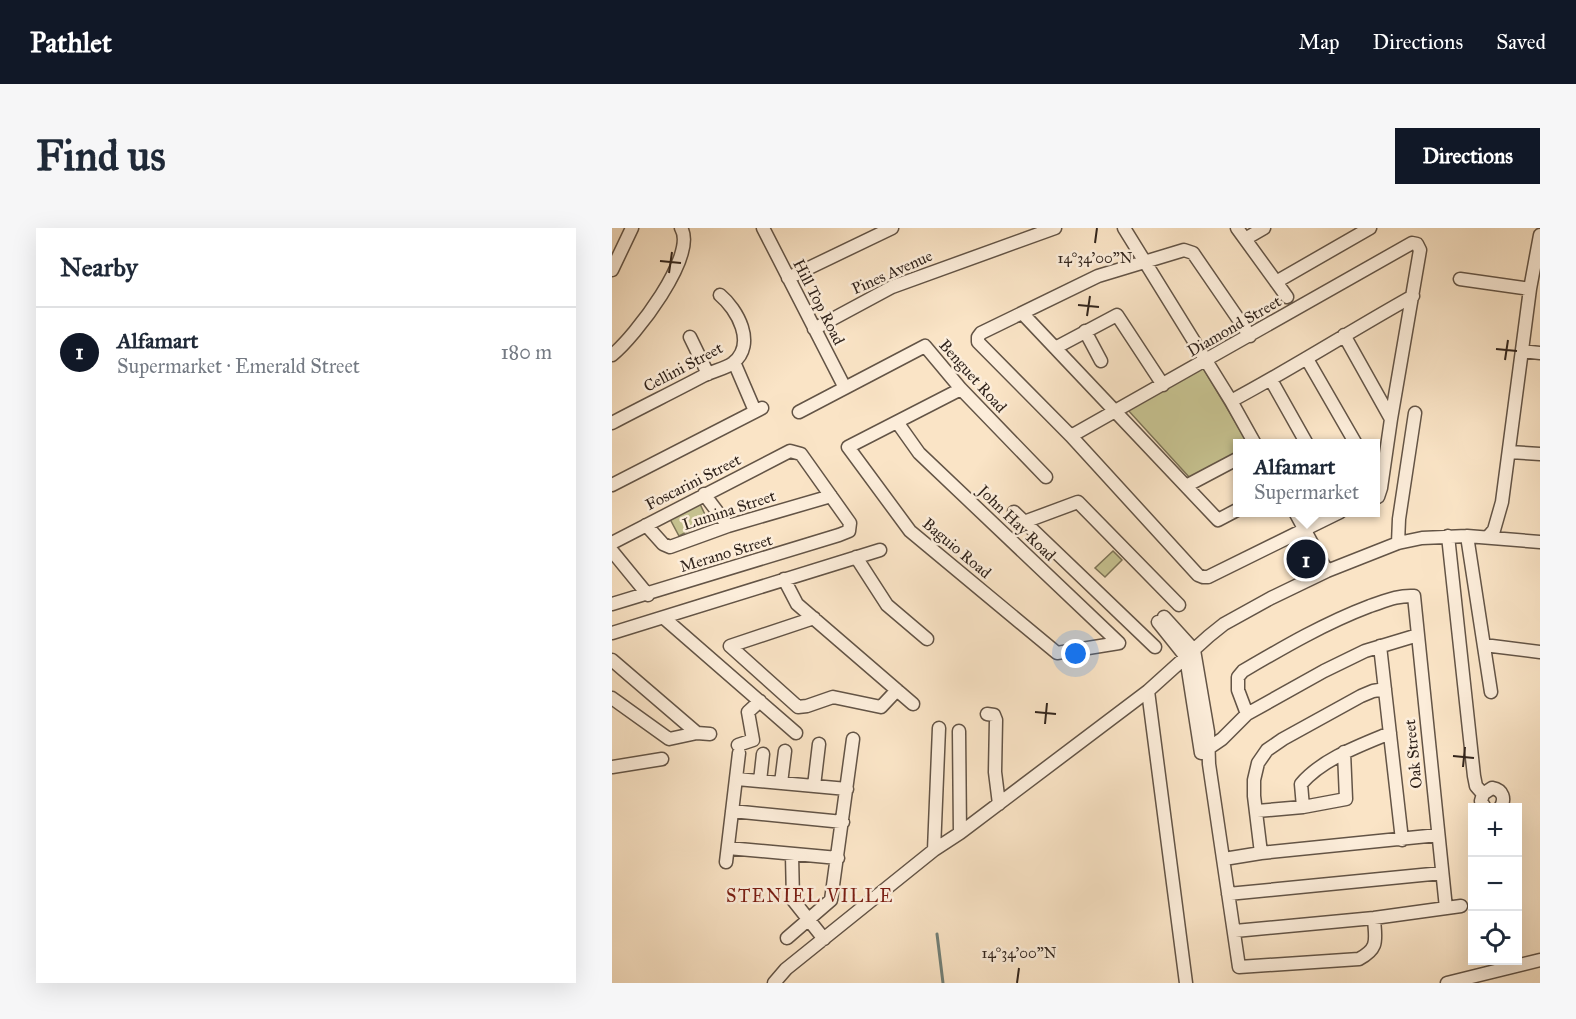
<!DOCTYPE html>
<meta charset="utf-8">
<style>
:root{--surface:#fff;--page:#f6f6f7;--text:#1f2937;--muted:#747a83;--line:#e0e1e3;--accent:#111827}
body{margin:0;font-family:"IM FELL Great Primer",serif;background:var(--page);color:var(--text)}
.controls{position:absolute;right:18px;bottom:18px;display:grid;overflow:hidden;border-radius:0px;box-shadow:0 6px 24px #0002}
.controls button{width:54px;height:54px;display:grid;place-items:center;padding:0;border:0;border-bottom:2px solid var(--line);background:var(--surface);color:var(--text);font:30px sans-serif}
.you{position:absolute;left:464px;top:426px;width:21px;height:21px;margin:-15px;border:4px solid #fff;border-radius:50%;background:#1a73e8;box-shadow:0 0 0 9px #1a73e833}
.badge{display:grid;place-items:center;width:39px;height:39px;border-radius:50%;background:var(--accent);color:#fff;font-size:20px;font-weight:700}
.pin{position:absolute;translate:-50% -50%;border:3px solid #fff;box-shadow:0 2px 6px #0006}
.popup{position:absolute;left:621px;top:211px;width:147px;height:78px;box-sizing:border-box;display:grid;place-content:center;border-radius:0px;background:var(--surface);filter:drop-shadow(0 2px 4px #0005);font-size:20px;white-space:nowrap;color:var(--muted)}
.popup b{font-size:22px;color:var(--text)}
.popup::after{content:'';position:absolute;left:50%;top:100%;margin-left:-12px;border:12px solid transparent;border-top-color:var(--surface)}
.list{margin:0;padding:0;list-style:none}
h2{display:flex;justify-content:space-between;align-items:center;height:78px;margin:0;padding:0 24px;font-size:26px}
h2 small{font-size:20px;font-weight:400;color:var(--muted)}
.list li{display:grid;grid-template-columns:39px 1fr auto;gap:18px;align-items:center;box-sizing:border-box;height:90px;padding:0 24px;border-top:2px solid var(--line)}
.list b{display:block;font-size:22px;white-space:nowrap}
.list p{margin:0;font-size:20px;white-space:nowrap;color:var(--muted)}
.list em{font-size:20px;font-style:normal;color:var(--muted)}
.icon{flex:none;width:33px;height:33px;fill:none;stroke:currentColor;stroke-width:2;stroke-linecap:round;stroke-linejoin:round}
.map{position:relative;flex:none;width:928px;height:755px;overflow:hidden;border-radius:0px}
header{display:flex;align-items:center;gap:36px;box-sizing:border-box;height:84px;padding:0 30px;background:var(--accent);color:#fff}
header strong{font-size:28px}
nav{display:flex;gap:33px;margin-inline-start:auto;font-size:21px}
.intro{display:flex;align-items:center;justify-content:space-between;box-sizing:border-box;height:144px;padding:0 36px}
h1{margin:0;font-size:42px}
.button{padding:15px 27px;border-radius:0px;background:var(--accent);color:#fff;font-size:21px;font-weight:700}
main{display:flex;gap:36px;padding:0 36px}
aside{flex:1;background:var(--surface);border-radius:0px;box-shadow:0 6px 24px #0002}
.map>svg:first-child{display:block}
.green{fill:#c6c290;stroke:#7c7356;stroke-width:1.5}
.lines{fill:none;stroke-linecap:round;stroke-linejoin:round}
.stream{stroke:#728078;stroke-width:3}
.minor-casing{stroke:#635446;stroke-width:15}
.minor{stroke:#fcedda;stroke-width:12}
.ticks{fill:none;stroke:#31241c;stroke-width:2}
.labels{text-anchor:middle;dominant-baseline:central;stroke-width:5;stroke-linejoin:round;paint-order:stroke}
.street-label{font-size:16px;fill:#31241c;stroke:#fcedda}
.neighbourhood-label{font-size:18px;letter-spacing:1.5px;fill:#7a1f14;stroke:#fcedda}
.ticks-label{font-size:15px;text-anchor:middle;fill:#31241c;stroke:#fcedda;stroke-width:5;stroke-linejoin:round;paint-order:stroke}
</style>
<header>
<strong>Pathlet</strong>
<nav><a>Map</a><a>Directions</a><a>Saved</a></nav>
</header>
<div class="intro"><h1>Find us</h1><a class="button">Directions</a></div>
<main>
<aside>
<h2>Nearby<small></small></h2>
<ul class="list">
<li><span class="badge">1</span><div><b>Alfamart</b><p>Supermarket · Emerald Street</p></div><em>180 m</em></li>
</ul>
</aside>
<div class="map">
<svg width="928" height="755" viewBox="0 0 928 755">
<rect width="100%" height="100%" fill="#fae4c6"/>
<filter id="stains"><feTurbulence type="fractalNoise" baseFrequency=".00333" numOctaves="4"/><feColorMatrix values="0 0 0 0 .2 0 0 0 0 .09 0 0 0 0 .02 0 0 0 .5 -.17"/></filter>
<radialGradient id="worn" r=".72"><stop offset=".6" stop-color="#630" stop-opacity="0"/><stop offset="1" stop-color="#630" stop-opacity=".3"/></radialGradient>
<path class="green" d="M591,140L636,215L625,216V226L578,250L515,181Z
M88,276L96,293L67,308L58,291Z
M501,323L510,332L493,349L483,340Z"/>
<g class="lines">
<path class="stream" d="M325,706L331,755"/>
<defs>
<path id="minor" d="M151,0L233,160
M512,0L619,173L643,216
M625,0L675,69
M633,11L652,0
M0,42L20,0
M176,50L280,0
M848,51L918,61
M664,54L758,0
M411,86L606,292L625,282
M202,101L280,59L443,0
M473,103L489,133
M732,107L779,191
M638,108L581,25L572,22L486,48L369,105L366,109V114L459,208L586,347L591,349H596L728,284
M78,109L96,146
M443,120L505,87L551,157
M910,123L928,125
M0,127C22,110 86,27 69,0
M695,131L744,216
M122,134L143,183
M659,152L695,216
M349,161L236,219L298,303L445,425L507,415
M619,173C681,140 740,102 801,68
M187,184L313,118L349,161L434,249
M285,194L307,225L507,415
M0,195C30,179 61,164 91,148C100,143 113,141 121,135C145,116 125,81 108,67
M459,208L800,15L805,16L808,22L779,191L769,260L766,269L763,270
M897,224L928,226
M0,257L150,180
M574,258L625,231
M92,266L116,298
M402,284L543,419
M683,284L715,343
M412,294L466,274L567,377
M34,297L51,316L58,319L116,298L219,268
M836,308L862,548L864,558L871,566
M855,308L879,464
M876,309L882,302L890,274L918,61L928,7
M0,315L178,223L189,226L238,295L237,303L227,307L0,376
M786,315L787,291L803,185
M0,323L36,367
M244,329L275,377L315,411
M172,351L185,376L301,476
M552,389L582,422L596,504L597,536L627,739L747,731C768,720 763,711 762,690
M52,390L184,505
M202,390L118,418L186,479L195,478L221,469L269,479L285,462
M546,394L574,429L589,525
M0,405L268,322
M872,417L928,424
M768,418L790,612
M0,432L85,505L98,506
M536,463L574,755
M0,470L57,511L85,505
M375,486L382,487L384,492L383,544L387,576
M635,486L626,462V449L631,443C672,419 713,395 758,378C773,373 786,367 802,368L834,680
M347,503L348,605
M126,517L141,512L136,484L148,473
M591,524L610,511L635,486L712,443L753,423L806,407
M0,539L50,531
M125,551L235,561
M148,553L151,526
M169,555L173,523
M202,558L207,516
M691,579L689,556C710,531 749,517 778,505
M873,580L869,573L871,566L880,560C891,562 894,571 888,580
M120,583L231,594
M645,583L691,579L734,571L732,524
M116,620L226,630
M322,622L327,500
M649,625L642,568V552L646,535L655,522L671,511L749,468L761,463L773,461
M180,627L181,672L212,711
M612,631L649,625L826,607
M114,634L127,525
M616,666L830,645
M623,703L762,690L849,678
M175,710L219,672L241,511
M162,755L174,741L322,622L348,605L536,463L597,408L612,396L659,370L715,343L786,315L810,310L855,308L928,314
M835,755L928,732"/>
</defs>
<use href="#minor" class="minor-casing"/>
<use href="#minor" class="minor"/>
</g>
<path class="ticks" d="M483,15L485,0M48,33L69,35M57,45L60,24M466,77L487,79M475,88L478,68M884,121L905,123M893,132L896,112M423,484L444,486M433,496L435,475M841,528L862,530M851,539L853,519M405,755L407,740"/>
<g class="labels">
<g class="street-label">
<text transform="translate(280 44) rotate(-24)">Pines Avenue</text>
<text transform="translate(207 74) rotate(63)">Hill Top Road</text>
<text transform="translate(622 98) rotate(-30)">Diamond Street</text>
<text transform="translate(71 139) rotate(-28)">Cellini Street</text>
<text transform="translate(361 148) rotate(48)">Benguet Road</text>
<text transform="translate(81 254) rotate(-27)">Foscarini Street</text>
<text transform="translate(117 282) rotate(-18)">Lumina Street</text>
<text transform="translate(405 295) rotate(44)">John Hay Road</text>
<text transform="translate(345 320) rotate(40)">Baguio Road</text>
<text transform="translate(114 325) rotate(-17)">Merano Street</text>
<text transform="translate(801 526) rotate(-96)">Oak Street</text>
</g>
<g class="neighbourhood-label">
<text x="198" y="668">STENIEL VILLE</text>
</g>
</g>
<g class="ticks-label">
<text x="483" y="35">14°34'00"N</text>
<text x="407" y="730">14°34'00"N</text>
</g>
<rect width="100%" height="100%" filter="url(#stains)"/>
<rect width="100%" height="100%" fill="url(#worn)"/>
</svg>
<div class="controls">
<button>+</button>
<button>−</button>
<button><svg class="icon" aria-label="locate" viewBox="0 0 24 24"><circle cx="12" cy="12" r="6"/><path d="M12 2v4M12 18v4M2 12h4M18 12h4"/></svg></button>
</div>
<div class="you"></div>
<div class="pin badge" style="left:694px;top:331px">1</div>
<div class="popup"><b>Alfamart</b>Supermarket</div>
</div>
</main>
